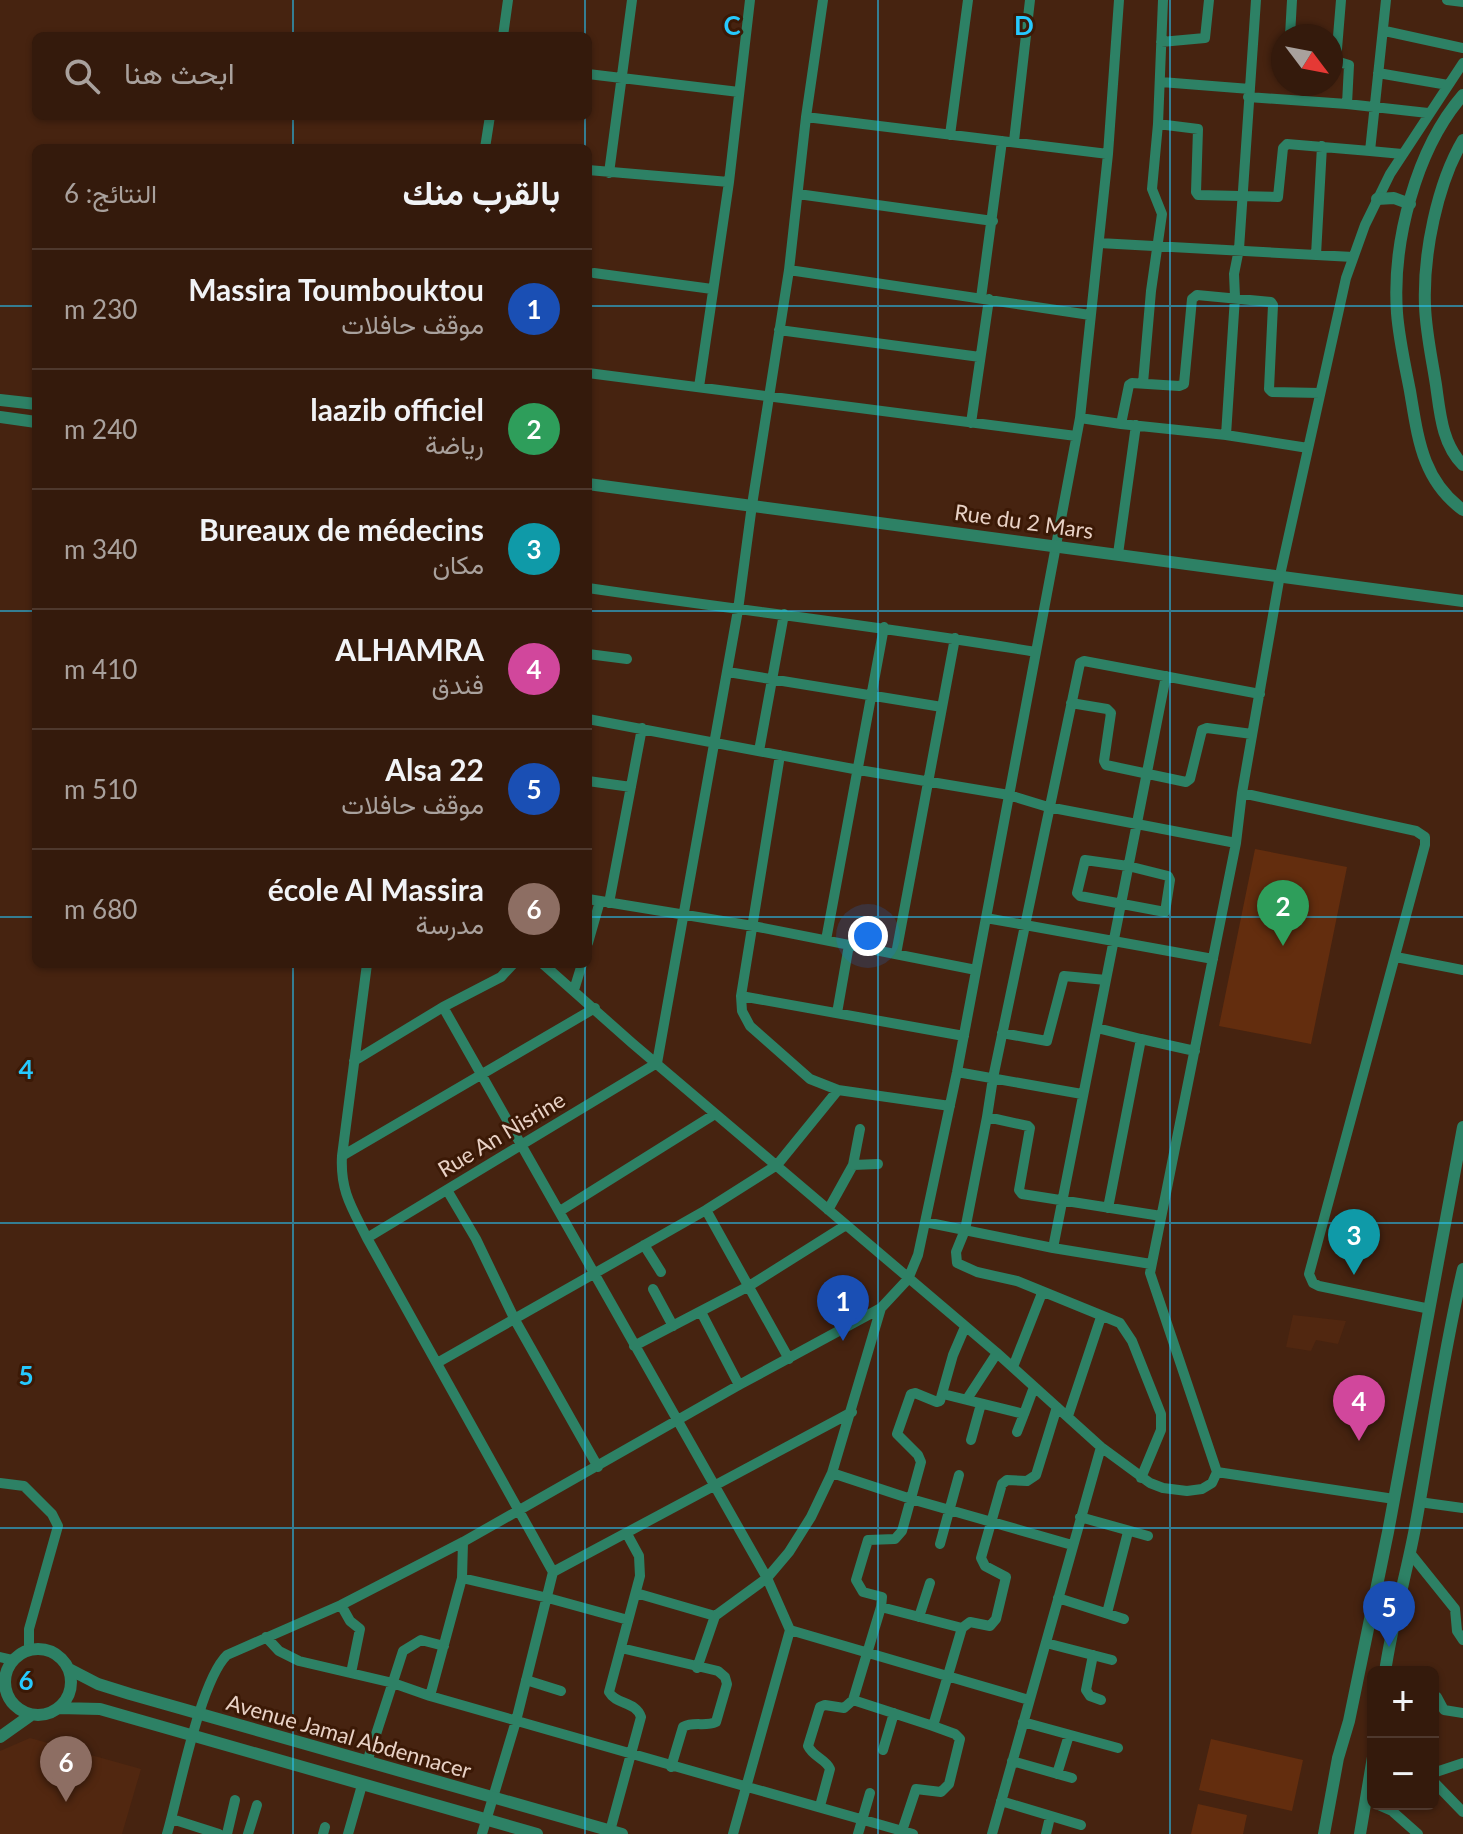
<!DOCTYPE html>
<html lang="ar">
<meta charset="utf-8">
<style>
:root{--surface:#341a0c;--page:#3f271a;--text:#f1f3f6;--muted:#a9a19d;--line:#4e382d;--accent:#d93025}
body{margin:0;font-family:Lato,Vazirmatn,sans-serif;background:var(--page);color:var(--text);direction:rtl}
.controls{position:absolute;right:24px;bottom:24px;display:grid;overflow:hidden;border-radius:12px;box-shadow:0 2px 6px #0004}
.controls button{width:72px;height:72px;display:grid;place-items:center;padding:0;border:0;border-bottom:2px solid var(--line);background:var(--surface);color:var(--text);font:40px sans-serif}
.compass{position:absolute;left:1271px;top:24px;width:72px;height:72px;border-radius:50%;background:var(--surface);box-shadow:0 2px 6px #0004;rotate:122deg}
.you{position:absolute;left:868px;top:936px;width:28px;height:28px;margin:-20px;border:6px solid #fff;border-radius:50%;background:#1a73e8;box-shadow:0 0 0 12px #1a73e833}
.badge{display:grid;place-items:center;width:52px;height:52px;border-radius:50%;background:var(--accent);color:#fff;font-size:26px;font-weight:700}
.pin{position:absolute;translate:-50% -66px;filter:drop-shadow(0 2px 4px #0008)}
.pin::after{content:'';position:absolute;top:42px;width:28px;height:24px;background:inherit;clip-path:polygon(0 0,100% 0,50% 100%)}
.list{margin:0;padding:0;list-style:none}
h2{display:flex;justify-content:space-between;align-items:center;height:104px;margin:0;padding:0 32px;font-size:34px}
h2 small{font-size:26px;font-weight:400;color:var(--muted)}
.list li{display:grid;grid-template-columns:52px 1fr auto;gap:24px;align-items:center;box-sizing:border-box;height:120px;padding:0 32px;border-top:2px solid var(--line)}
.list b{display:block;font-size:30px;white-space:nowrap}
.list p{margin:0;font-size:26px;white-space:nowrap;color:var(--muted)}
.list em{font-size:26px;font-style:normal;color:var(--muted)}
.icon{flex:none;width:44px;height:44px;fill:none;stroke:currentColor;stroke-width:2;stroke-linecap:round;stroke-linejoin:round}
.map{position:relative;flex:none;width:1463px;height:1834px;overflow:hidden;direction:ltr}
.search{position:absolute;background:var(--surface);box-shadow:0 2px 6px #0004;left:32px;top:32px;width:560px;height:88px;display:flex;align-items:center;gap:20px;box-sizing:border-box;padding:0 28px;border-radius:12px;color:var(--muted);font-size:30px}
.panel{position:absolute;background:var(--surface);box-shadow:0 2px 6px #0004;left:32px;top:144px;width:560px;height:824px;border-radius:12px;direction:rtl}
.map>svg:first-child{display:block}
.built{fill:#512710}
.pitch{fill:#632d0e}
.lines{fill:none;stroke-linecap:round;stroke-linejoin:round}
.minor{stroke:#2d8165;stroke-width:10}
.tertiary{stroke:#2d8165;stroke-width:12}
.grid{fill:none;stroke:#26c9fe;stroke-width:2;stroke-opacity:0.55}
.labels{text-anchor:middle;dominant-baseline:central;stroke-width:6;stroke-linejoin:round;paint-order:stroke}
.street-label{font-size:22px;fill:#e9d2c6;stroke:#3b1906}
.grid-label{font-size:26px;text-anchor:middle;font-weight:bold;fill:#26c9fe;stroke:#3b1906;stroke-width:6;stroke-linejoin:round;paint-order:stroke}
</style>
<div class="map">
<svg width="1463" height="1834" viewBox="0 0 1463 1834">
<rect width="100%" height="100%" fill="#462310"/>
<path class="built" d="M1293,1315L1346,1321L1338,1344L1316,1340L1311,1351L1286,1347Z
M30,1738L141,1769L122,1834H0V1751Z"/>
<path class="pitch" d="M1255,849L1347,867L1311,1044L1219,1026Z
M1211,1739L1303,1760L1292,1811L1199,1790Z
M1198,1804L1247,1815L1243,1834H1191Z"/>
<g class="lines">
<path class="minor" d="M1447,0L1463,2
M1385,31L1463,48
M503,36L508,0
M1290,36L1292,0
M1161,42L1205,38L1209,0
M1331,61H1336L1341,0
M1336,61L1349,65L1347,104
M1378,73L1448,85
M588,74L739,92
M1161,82L1250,89
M1248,97L1347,104L1428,113
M806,117L1108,154
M1158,124L1198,129L1196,192L1198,195L1278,197L1283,148L1287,144L1370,151L1386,0
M950,135L968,0
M1014,141L1030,0
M485,148L490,116
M1370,151L1402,154
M588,170L729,182
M609,173L632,0
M798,194L993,221
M1099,243L1353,257
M1316,255L1322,146
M789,270L1090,315
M594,273L712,289
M981,298L1002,141
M779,330L980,357
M588,373L1076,436
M1143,383L1151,291L1162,214L1152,189L1158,124L1163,0
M699,387L729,182L750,0
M1080,418L1121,424L1129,385L1132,383L1179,386L1184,384L1192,299L1197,295L1271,302L1273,305L1269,389L1272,392L1320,393
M971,423L989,299
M1121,424L1226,435L1308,448
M1226,435L1235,297L1234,274L1239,249L1256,0
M1118,554L1136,425
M588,588C737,610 887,627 1036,652
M588,654L627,659
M728,672L942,707
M1071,703L1107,709L1111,713L1104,761L1106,765L1186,782L1190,779L1202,730L1207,728L1252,734
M588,719L859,770L1009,795L1048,807L1236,843
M759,751L784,614
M780,755L741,996L742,1011L750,1026L810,1079L838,1090
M588,781L631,787
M1242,793L1416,831L1425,837V845L1309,1274L1313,1283L1319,1286L1430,1309
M1085,860L1128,866L1168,876L1170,880L1165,912L1080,896L1077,893Z
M588,899L753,926L976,970
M609,903L642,728
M986,918L1213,959
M826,940L884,627
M588,943L600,901
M896,954L955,638
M1396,957L1463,970
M367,964L342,1156C340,1191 352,1208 367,1238L553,1572L516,1721L482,1834
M543,964L632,1043L997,1353L1101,1447L1150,1483L1163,1488L1187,1491L1202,1489L1212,1483L1217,1472
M574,990L582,964
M741,996L964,1036
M443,1007L767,1578L790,1630L733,1834
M837,1013L849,945
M1097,1028L1141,1039L1108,1208
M1002,1033L1047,1041L1064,976L1106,980
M1141,1039L1195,1051
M354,1061L443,1007L501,977L513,964
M957,1072L1082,1094
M987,1117L965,1230L956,1252L957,1263L977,1272L1017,1281L1120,1323L1132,1341L1161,1414V1430L1141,1478
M342,1156L595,1008
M853,1165L860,1129
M447,1190L476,1239L515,1320L598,1467
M706,1210L789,1359
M828,1210L853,1165L878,1164
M560,1211L715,1114
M1161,1216L1022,1194L1019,1190L1030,1128L1028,1126L987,1117L993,1078L1080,663L1084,661L1260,694
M925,1222L1053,1248L1151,1264
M367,1238L657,1063L738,610L752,505L789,270L806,117L823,0
M644,1245L661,1272
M1053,1248L1166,676
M653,1289L673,1326
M701,1312L739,1385
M634,1346L749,1286L846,1225
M437,1363L706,1210L777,1165L838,1090L950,1106
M1013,1367L1042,1293
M943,1394L1024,1414L1034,1387
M967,1399L997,1353
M1068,1416L1101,1317
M1017,1432L1024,1414
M971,1440L981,1404
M832,1473L911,1499L1072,1545
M0,1483L24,1486L52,1514L58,1526L29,1629V1650
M1394,1499L1217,1472L1150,1273L1236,843L1242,793L1280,575L1346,278L1365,225L1390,174L1463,63
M1419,1502L1463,1508
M1080,1517L1148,1536
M463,1542L462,1578L548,1598L628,1620
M940,1544L959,1475
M1410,1553L1455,1609L1457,1631L1463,1640
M553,1572L852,1412
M636,1593L715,1616
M1058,1598L1124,1619
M341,1605L350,1621L360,1629L351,1673
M881,1607L882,1597L863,1592L856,1580L868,1540L895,1539L902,1531L921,1462L918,1455L897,1434L911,1394L915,1393L937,1402L940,1401L953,1355L965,1327
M1107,1613L1128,1532
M919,1617L930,1583
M790,1630L1029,1700
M266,1637L279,1651L299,1661L393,1683L430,1696C591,1743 752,1788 913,1834
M1046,1643L1112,1660
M621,1648L718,1671L725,1677L727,1684L716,1722C705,1727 694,1721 683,1727L671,1767
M1093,1655L1086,1690L1090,1696L1101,1700
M0,1657L13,1660
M697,1668L715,1616L767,1578L789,1552L811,1517L832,1473L881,1308
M526,1680L561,1691
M0,1684L5,1686
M1433,1694L1437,1697L1444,1710L1463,1713
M430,1696L462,1578
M853,1700L881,1607L962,1628
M1023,1722L1118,1748
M883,1750L894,1713
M1012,1761L1072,1778
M367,1762L403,1651L421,1640L444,1646
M1433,1773L1463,1763
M1057,1774L1069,1735
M1433,1781L1463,1812
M1001,1801L1081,1825
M1376,1804L1392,1811L1418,1834
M820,1806L830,1769C826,1759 813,1757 808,1746L820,1707L825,1705L844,1708L853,1700L933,1726
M172,1819L219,1834
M610,1831L641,1717C636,1701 616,1705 609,1692L640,1576L639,1556L627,1534
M902,1831L916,1789L941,1792L949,1784L960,1739L955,1734L933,1726L962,1628L970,1622L990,1626L996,1619L1006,1577L985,1566L981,1558L1002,1484L1007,1480L1027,1481L1036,1475L1057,1407
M167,1834C179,1793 200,1681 227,1655L341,1605L463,1542L739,1385L881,1308L908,1279L918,1255L957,1072L1080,418L1108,154L1119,0
M227,1834L235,1800
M248,1834L257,1805
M323,1834L325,1827
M348,1834L362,1785
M858,1834L870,1793
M992,1834L1101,1447
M1046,1834L1050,1817"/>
<path class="tertiary" d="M1463,95C1416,149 1392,242 1397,313C1399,339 1405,365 1410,391C1418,438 1422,480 1463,510
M1463,140C1437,184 1423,254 1425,306C1426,333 1432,359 1436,385C1440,413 1442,444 1463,465
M1377,199L1394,198L1410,204
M0,400L36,404
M0,417L36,422
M588,484L1463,601
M5 1682a33 33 0 1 1 66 0a33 33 0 1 1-66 0Z
M69,1669L98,1684L130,1694L622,1834
M1385,1672C1392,1623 1406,1576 1415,1528C1431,1441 1443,1354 1463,1269
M59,1708L100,1709L537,1834
M0,1737L31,1715
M1324,1834L1338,1758L1349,1721L1388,1532L1463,1127
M1360,1834L1373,1757"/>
</g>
<path class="grid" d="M293,0V36M585,0V36M878,0V1834M1170,0V1834M293,116V148M585,116V148M0,306H36M588,306H1463M0,611H36M588,611H1463M0,917H36M588,917H1463M293,964V1834M585,964V1834M0,1223H1463M0,1528H1463"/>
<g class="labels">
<g class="street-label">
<text transform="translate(1024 521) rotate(8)">Rue du 2 Mars</text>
<text transform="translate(501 1134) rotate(-31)">Rue An Nisrine</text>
<text transform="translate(349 1736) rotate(16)">Avenue Jamal Abdennacer</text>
</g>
</g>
<g class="grid-label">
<text x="732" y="35">C</text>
<text x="1024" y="35">D</text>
<text x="26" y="1079">4</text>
<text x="26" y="1385">5</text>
<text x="26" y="1690">6</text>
</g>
</svg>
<div class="controls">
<button>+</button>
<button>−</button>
</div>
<svg class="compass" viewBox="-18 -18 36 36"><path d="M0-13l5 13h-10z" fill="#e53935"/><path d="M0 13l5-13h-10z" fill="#a9a19d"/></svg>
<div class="you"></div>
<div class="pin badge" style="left:843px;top:1341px;background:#1a4fb4">1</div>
<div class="pin badge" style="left:1283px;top:946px;background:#2e9e5b">2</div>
<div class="pin badge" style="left:1354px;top:1275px;background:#0f9aa8">3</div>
<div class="pin badge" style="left:1359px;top:1441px;background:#d1479c">4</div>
<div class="pin badge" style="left:1389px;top:1647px;background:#1a4fb4">5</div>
<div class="pin badge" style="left:66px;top:1802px;background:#8d6e63">6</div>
<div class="search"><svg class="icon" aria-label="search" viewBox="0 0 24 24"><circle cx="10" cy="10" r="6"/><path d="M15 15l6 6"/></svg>ابحث هنا</div>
<section class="panel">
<h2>بالقرب منك<small>النتائج: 6</small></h2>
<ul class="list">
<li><span class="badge" style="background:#1a4fb4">1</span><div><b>Massira Toumbouktou</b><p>موقف حافلات</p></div><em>230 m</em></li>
<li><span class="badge" style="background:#2e9e5b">2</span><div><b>laazib officiel</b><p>رياضة</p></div><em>240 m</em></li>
<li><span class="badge" style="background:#0f9aa8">3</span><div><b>Bureaux de médecins</b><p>مكان</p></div><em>340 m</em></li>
<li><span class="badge" style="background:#d1479c">4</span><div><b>ALHAMRA</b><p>فندق</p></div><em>410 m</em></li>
<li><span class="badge" style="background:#1a4fb4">5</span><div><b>Alsa 22</b><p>موقف حافلات</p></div><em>510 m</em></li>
<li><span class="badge" style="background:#8d6e63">6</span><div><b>école Al Massira</b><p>مدرسة</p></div><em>680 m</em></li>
</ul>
</section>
</div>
